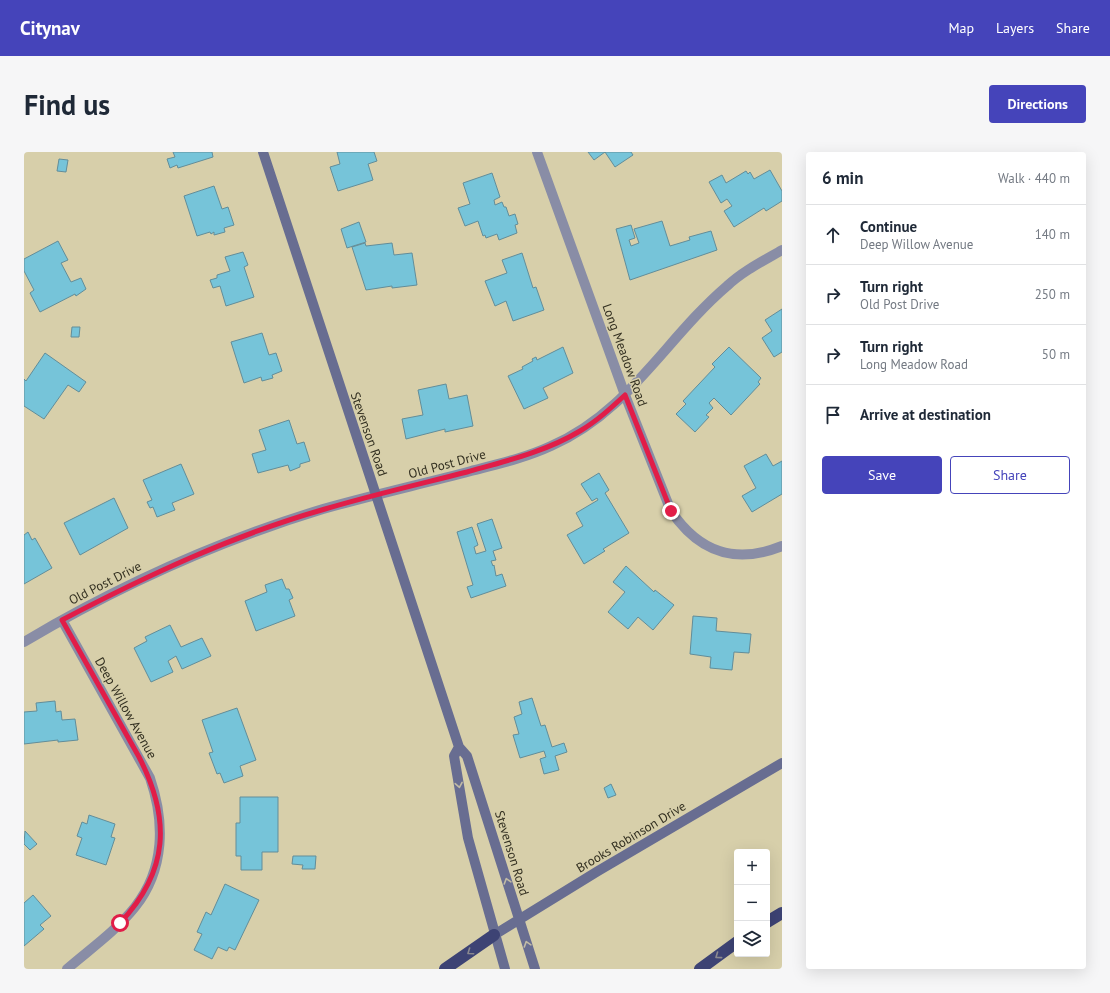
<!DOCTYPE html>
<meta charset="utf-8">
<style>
:root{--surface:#fff;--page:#f6f6f7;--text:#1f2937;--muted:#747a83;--line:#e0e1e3;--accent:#4544ba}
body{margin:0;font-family:"PT Sans",sans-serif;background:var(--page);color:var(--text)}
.controls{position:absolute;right:12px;bottom:12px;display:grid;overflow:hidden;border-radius:4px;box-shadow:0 4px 16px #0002}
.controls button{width:36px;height:36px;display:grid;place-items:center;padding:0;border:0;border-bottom:1px solid var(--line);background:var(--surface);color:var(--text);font:20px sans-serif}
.stop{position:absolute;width:12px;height:12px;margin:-9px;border:3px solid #e11d48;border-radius:50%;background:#fff}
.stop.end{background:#e11d48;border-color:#fff;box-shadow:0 1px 4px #0008}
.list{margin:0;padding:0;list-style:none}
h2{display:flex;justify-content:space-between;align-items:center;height:52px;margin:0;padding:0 16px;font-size:17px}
h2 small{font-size:13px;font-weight:400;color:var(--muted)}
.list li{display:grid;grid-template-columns:26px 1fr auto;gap:12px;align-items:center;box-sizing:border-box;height:60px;padding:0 16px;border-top:1px solid var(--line)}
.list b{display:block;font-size:15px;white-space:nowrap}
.list p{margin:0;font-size:13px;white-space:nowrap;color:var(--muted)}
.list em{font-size:13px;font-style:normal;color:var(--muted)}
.actions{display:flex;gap:8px;padding:12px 16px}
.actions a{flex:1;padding:9px 0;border:1px solid var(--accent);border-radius:4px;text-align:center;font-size:14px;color:var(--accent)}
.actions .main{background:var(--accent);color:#fff}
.icon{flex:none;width:22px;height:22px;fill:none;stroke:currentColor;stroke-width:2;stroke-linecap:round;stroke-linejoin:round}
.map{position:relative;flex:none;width:758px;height:817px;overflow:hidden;border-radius:4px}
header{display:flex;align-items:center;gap:24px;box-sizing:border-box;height:56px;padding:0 20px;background:var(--accent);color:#fff}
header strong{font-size:19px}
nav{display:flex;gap:22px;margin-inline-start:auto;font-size:14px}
.intro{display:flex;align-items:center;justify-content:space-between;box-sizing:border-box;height:96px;padding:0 24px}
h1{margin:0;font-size:28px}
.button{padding:10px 18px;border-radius:4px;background:var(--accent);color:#fff;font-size:14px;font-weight:700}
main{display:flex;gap:24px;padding:0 24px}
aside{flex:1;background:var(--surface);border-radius:4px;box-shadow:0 4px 16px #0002}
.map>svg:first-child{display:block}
.building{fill:#76c4d9;stroke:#628d99}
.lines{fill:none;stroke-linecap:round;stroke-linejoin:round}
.minor{stroke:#898da6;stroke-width:10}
.secondary{stroke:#686d91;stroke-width:10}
.motorway{stroke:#3d4374;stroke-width:12}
.oneway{stroke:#c1bba5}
.oneway2{stroke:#8a898f}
.route{stroke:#e11d48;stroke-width:5}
.labels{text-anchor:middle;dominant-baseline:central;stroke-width:3;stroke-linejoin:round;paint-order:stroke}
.street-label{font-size:13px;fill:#333021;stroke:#d7cfaa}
</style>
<header>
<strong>Citynav</strong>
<nav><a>Map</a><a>Layers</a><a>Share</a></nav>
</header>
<div class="intro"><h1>Find us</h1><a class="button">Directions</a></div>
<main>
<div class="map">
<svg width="758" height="817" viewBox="0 0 758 817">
<rect width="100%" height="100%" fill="#d7cfaa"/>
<path class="building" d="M149,0H188L189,5L154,16L153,13L146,16L143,7L151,5Z
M313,0H350L353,9L344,12L349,28L314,39L306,15L316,12Z
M564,0H607L609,3L591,15L581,0L570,8Z
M35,7L44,8L42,20L33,19Z
M746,18L758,39V49L742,59L740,56L710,75L700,59L708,54L703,47L697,51L685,30L698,23L702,31L722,19L724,22L726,20L730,27Z
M468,21L476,45L470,48L471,53L478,50L480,55H482L485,64L491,62L494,72L491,73L493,81L475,88L473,82L462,86L461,83L459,84L454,69L441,74L434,56L446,52L439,31Z
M190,34L198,57L204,55L210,73L200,76L201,80L190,83V80L187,82L186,80L173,84L160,44Z
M638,69L646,94L666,88L665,85L687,79L693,98L606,128L592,77L607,73L611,86L605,88L607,94L615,91L610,77Z
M335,70L342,90L323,96L317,77Z
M34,89L44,108L37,111L47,130L57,126L62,137L52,144L51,142L16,160L6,141L10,138L0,119V107Z
M341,91L342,94L368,91L370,103L388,101L393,133L368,136V134L342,138L328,95Z
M219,100L224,113L220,115L230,145L202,154L196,134L189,136L186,128L193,126V123L206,119L201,105Z
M498,101L509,136L512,135L520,158L489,169L482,149L471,154L461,129L483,121L478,108Z
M758,157V200L750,205L738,186L748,179L741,168Z
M48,175H56L55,185H47Z
M238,181L245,203L252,201L258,219L248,223L249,226L238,229L237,225L220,231L207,190Z
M539,195L549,221L519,236L524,246L500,257L484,224L499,217L498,215L509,209L508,207L512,205L513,208Z
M705,195L737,226L734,230L736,232L707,263L690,246L685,251L689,256L682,263L685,265L671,280L652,262L662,252L659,249L691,215L688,212Z
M21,201L62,230L55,240L44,233L20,267L0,254V227L2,229Z
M422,232L425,247L443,243L449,274L421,280V277L382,287L378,267L399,263L394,238Z
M265,268L273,292L280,290L286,309L276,312V315L266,319L264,313L234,321L228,302L242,298L235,278Z
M742,302L749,314L758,309V342L728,360L718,344L732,336L720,314Z
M157,312L170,342L148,351L151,358L133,365L129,355L126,356L123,350L128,348L119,328Z
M575,321L585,338L581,341L605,381L579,397L581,399L560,412L543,383L559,374L552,361L574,348L573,346L568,349L557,332Z
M90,346L104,376L56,403L40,371Z
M468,367L478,396L469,399L472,408L467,409L469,414L470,413L472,424L478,422L482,434L447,446L443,435L449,433L433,380L448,375L454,393L450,395L452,402L462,399L453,372Z
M4,380L8,388L11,386L28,416L0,432V383Z
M602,414L630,440L631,438L650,453L629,478L614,465L604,477L584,460L601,440L589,430Z
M258,427L262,437H265L269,446L265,448L271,464L232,479L221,449L243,440L241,433Z
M669,464L693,466L692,479L727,482L725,501L710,500L708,518L686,516L687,505L666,502Z
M146,473L157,495L178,486L187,504L158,517L152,504L144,509L149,520L127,530L110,496L123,489L121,485Z
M508,546L517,574L521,573L528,595L540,591L543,600L531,604L535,618L520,622L516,607L522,605L520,599L496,606L489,583L495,582L490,565L498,562L495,550Z
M31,549L32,560L37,559L38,568L51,567L54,588L34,590V588L0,592V560L13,559L12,551Z
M213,556L232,608L216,614L219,624L200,631L196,621L193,622L185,601L189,600L178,568Z
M587,632L592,643L584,646L580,636Z
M216,645H254V700H238V718H217V704H212V671H216Z
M65,663L91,672L87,685L91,686L82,713L52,703L58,686L53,684L58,670L63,672Z
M1,679L13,692L6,698L0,692Z
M269,704H292L291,717H278L279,713L268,712Z
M201,732L235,748L211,798L205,795L203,799L194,795L188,807L170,798L178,782L173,780L182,760L187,763Z
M9,743L27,764L16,773L20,777L0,794V751Z"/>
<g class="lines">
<path class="minor" d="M513,0L601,243L647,359C675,400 711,413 758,394
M38,468L126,626C141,670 141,717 111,755C92,779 66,797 43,817
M0,490C94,434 194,389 299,357C348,343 398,332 447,319C474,312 501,306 527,294C605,260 641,187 703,134C719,119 739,109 758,98"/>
<path class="secondary" d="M239,0L435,595L443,604L511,817
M435,595L430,604L444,686L481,817
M470,783L574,719L758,611"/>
<path class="motorway" d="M743,770L758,761
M421,817L470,783
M676,817L713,790"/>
</g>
<defs><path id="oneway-chevron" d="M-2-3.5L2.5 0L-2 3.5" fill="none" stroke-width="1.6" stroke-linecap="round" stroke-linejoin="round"/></defs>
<g class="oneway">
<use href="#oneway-chevron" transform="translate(435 633) rotate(80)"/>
<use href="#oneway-chevron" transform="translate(483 729) rotate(-107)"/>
<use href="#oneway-chevron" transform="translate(503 792) rotate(-108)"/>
</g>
<g class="oneway2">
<use href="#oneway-chevron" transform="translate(446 800) rotate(145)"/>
<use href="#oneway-chevron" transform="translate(694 804) rotate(144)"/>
</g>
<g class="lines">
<path class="route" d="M96,771C145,719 147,667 115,605L38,468C122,424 209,383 301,357C348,343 396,332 443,320C482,309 521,300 556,279C573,269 587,256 601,243L647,359"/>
</g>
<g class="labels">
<g class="street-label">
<text transform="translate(601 203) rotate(70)">Long Meadow Road</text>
<text transform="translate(345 282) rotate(71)">Stevenson Road</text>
<text transform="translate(423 312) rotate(-15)">Old Post Drive</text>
<text transform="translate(81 431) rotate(-27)">Old Post Drive</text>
<text transform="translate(102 556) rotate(61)">Deep Willow Avenue</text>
<text transform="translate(607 685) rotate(-31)">Brooks Robinson Drive</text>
<text transform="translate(488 701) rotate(73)">Stevenson Road</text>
</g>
</g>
</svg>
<div class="controls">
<button>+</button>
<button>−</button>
<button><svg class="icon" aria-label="layers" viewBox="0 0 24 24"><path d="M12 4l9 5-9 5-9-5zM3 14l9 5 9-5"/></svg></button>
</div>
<div class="stop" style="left:96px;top:771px"></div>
<div class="stop end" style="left:647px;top:359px"></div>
</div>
<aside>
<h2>6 min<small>Walk · 440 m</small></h2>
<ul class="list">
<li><svg class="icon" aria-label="ahead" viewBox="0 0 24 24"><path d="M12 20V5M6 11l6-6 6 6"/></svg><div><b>Continue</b><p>Deep Willow Avenue</p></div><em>140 m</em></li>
<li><svg class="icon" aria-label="right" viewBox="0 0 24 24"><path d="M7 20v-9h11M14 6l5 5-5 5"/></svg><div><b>Turn right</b><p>Old Post Drive</p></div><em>250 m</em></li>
<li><svg class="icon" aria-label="right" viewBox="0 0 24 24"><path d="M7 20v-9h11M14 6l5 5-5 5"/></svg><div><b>Turn right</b><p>Long Meadow Road</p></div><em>50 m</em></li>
<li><svg class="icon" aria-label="arrive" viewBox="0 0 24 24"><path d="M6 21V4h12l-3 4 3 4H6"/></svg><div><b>Arrive at destination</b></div></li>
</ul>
<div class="actions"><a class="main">Save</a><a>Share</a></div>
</aside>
</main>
